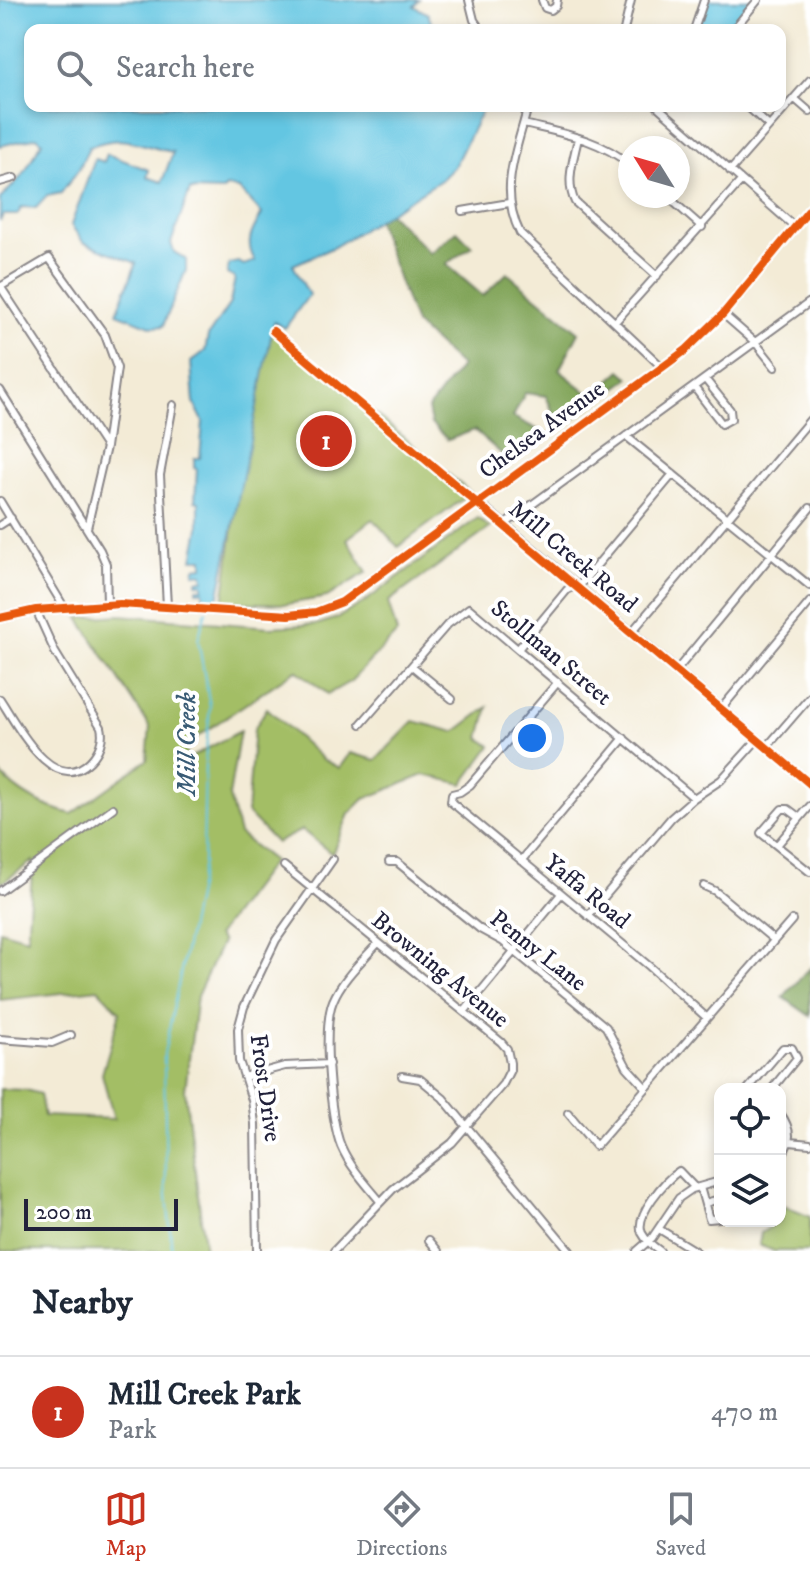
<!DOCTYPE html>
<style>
:root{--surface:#fff;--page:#f2f2f3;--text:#1f2937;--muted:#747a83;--line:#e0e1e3;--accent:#c8321e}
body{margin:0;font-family:"IM FELL DW Pica",serif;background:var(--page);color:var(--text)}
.controls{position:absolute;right:24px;bottom:24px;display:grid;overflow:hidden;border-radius:16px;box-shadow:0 4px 12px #0003}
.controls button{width:72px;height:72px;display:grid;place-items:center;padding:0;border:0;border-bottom:2px solid var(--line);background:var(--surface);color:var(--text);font:40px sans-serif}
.compass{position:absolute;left:618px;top:136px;width:72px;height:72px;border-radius:50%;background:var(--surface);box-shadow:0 4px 12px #0003;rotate:307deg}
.scale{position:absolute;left:24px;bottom:20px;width:154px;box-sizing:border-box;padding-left:8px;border:4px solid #22223b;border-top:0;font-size:22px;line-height:28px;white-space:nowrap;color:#22223b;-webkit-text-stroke:6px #fff;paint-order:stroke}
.you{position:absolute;left:532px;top:738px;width:28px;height:28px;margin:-20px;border:6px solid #fff;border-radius:50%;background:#1a73e8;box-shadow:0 0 0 12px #1a73e833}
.badge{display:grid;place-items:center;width:52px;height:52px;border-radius:50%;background:var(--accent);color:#fff;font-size:26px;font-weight:700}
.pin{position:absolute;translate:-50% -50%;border:4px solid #fff;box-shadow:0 2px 8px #0006}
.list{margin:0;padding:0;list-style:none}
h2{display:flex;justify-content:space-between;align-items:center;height:104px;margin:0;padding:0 32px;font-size:34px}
h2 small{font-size:26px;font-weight:400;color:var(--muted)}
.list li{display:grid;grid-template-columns:52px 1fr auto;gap:24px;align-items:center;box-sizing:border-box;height:112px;padding:0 32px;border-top:2px solid var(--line)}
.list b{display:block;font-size:30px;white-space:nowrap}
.list p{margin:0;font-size:26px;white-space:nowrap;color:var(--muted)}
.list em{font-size:26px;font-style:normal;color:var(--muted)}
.icon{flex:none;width:44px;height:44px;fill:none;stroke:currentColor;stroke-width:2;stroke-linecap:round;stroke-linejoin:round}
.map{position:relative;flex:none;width:810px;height:1251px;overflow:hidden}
.search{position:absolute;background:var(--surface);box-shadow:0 4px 12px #0003;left:24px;right:24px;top:24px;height:88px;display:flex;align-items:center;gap:20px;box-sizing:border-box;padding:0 28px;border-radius:16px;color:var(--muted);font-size:30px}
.sheet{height:216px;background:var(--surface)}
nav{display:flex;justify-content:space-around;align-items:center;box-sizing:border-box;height:112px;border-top:2px solid var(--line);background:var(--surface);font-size:22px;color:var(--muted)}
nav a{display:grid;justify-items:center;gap:4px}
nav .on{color:var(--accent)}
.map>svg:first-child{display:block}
.green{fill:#a3be65;stroke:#627050;stroke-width:2}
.forest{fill:#82a55a;stroke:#52644a;stroke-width:2}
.water{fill:#64c6e2;stroke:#43748e;stroke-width:2}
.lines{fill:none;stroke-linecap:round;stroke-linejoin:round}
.stream{stroke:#64c6e2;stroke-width:2}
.street-casing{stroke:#8a8688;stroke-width:10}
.secondary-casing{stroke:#8a8688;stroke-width:12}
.street{stroke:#fff;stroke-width:6}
.secondary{stroke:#fff;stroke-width:8}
.cycleway-casing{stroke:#fff;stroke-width:13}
.cycleway{stroke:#e8590c;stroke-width:8}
.labels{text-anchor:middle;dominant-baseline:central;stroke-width:8;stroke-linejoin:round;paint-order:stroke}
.street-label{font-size:24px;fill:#22223b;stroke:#fff}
.water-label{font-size:26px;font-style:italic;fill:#395b75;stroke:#fff}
</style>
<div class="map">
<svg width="810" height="1251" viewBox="0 0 810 1251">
<rect width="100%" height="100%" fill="#fff"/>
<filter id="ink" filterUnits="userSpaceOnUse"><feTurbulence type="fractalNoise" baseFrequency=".0125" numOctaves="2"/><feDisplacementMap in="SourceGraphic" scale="16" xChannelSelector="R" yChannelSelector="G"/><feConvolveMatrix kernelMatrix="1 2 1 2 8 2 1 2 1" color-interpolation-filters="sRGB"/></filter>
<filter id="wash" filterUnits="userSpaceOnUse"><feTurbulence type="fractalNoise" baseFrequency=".006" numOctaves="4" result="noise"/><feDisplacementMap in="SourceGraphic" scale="32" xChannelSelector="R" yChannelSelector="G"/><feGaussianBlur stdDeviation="1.8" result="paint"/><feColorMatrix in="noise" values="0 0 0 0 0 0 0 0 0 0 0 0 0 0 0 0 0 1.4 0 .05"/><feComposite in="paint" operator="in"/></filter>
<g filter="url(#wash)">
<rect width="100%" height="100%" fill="#f3ebd6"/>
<path class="green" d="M270,327L471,493L398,547L373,519L347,539L367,572L327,597L287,604L223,602L252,388Z
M478,518L490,528L388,602L397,633L351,681L328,694L296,670L185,745L188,759L240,731L229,796L239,834L273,861L217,936L222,942L197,996L185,1090L205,1251H0V1089L26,1090L40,1094L44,1116L114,1119L102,1074L120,1012L98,989L0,1000V930L27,938L33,861L0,884V773C19,795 44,807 72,814L147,760L150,727L79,618L120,615L270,627L319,624L337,618L363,603Z
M488,707L480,738L491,746L463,784L424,775L364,799L349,814L332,854L302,830L276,843L247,813L254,729L267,708L322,759L339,768L350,753L376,760L414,721L455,732Z
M784,1206L810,1217V1251H774L759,1245L761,1233L780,1221Z"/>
<path class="forest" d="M387,211L430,253L457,231L472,246L446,264L483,296L507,273L579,332L559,370L592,396L621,370L630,378L564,426L557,421L546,396L525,393L513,417L550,436L512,463L474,430L448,440L431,424L428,409L461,366L415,324L376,218Z
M810,968V1016L783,997Z"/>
<path class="water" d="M0,0H419L414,6L428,14L434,30H30V106H484L454,167L441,180L334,247L293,265L309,295L285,328L274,322L218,599L208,604L203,602V591H197V588H203V584L197,583V580H204L203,574L194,573L195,568L203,567V559H193L199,528V502L195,501L197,469L194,468V458H200L203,421L194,403L191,362L205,351L208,336L230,303L235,278L227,274L229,264L238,262L244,265L255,261C244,242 252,231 262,214L239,189L226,187L223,191L190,190L171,243L174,252L186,259V270L163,326L153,327L117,313L136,263L83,242L71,225L95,159L104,162L107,154L149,170L147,177L162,182L173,152C137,146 126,132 89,147L79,169L61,193L47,196L36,208L22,207L17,215H3L0,221V199L23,175L42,142L37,137L0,146Z
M705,0H751L726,30H697Z"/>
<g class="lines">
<path class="stream" d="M172,1251L166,1184L164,1054L203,863L205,763L210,706L198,640L206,611"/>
</g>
</g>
<g filter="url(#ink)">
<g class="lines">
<defs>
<path id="street" d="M469,0L474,20L481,30
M542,0L545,8L551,10L556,6L557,0
M624,30L631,0
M694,30L704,0
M733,30L758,0
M795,99L810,112
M528,106C517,151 498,188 520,233L663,368
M657,106L795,227
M747,106L769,126
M524,124C561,133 600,139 630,165
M578,138C574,158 565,182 575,202L657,276
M730,171L810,80
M0,182L14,178
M667,196L702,227
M462,211L509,203
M0,286L106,447
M0,287L49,258L105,335L117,368L106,447L87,528
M723,314L755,342L775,367
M615,322L741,181
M273,331L477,502
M694,387L722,424L731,419L730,410L705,379
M0,390L100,550L106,564L107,604
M626,436L810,586
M0,501L64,607
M0,525L11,518
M504,525L810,302
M167,606L160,475L173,405
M631,633L810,420
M519,648L567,590L582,583L673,474
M412,666L452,699
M676,671L810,508
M558,682L470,785L460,792L452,794L451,802L649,966L706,1017
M0,699C16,723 53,798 90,761C99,752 104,739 101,727L55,652L36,610
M721,709L810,602
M361,724L448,624L469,608L694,798
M766,748L810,697
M800,818L788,809H782L761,833L810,872
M778,844L810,806
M521,861L624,738
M389,862H397L480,929L502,941L606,1027L627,1067L646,1088
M284,866L501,1042L507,1049L510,1063V1070L503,1084L452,1143L393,1189L334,1251
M704,886L715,891L774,940
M0,891L113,808
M588,916L671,818L694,798L721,780L757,740
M378,943C363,960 342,979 333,1001C322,1027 330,1120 341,1146C350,1167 366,1184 380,1201
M464,1012L561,894
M0,1039L52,1043L71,1035
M402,1076L420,1079L443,1098L570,1251
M244,1077L285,1066L329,1064
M748,1089L783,1048H792L797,1058L772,1089
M568,1113L596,1146L792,920
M780,1113C792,1130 792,1141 780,1158
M720,1121V1125
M790,1142L810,1144
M700,1187L709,1219L720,1218
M705,1203L720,1199
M659,1229L695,1251
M429,1240L438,1251
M257,1251L255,1124L252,1100L239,1061L238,1029L244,1007L276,940L333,859
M637,1251L652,1238L679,1198L692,1189L720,1181
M660,1251C653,1246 646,1241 642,1233C634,1216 665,1180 679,1171L695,1188"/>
<path id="secondary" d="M477,502L810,784
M0,618L36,610L120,604L289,615L316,612L342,602L686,350L723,314L810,209"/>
</defs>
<use href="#street" class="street-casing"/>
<use href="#secondary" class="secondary-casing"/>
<use href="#street" class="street"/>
<use href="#secondary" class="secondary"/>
<defs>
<path id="cycleway" d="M273,331L810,784
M0,618L36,610L120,604L289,615L316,612L342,602L686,350L723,314L810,209"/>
</defs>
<use href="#cycleway" class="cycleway-casing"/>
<use href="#cycleway" class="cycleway"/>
</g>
</g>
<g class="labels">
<g class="street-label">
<text transform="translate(542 430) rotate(-36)">Chelsea Avenue</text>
<text transform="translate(573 557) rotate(40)">Mill Creek Road</text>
<text transform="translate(551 653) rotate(40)">Stollman Street</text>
<text transform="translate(587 892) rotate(39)">Yaffa Road</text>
<text transform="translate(538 951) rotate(38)">Penny Lane</text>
<text transform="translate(440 970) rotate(39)">Browning Avenue</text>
<text transform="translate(265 1088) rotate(82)">Frost Drive</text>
</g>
<g class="water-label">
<text transform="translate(187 744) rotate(-90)">Mill Creek</text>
</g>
</g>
</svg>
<div class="controls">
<button><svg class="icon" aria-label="locate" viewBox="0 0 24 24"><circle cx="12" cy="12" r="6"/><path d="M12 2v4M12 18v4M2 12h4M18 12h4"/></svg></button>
<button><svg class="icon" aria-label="layers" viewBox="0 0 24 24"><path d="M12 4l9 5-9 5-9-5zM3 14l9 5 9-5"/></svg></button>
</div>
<svg class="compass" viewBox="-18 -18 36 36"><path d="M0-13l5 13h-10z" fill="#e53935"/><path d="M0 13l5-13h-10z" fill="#747a83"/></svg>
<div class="scale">200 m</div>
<div class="you"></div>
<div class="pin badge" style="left:326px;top:441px">1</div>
<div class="search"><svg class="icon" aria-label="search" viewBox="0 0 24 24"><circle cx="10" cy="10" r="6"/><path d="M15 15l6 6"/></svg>Search here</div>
</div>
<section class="sheet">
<h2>Nearby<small></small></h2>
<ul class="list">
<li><span class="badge">1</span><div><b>Mill Creek Park</b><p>Park</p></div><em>470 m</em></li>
</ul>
</section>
<nav>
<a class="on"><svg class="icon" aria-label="map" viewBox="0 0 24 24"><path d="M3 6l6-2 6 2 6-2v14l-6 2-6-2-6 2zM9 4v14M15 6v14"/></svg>Map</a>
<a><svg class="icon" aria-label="directions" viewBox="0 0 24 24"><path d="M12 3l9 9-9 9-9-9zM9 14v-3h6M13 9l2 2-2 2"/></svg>Directions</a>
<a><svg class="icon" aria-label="saved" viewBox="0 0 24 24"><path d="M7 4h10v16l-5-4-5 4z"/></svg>Saved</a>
</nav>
